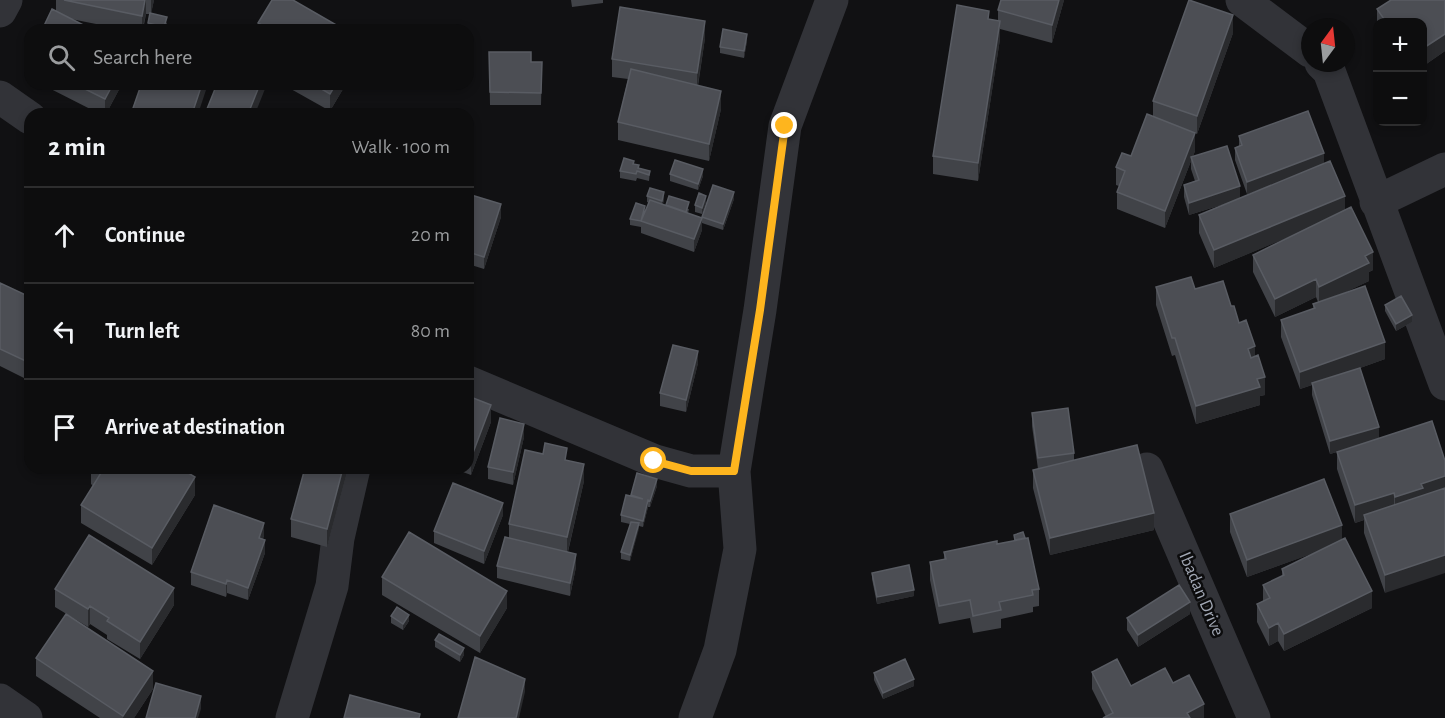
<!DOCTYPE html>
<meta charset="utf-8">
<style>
:root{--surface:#0d0d0e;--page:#1b1b1c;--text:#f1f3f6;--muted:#9a9c9e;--line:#2d2d2e}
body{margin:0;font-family:"Alegreya Sans",sans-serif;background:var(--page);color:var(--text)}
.controls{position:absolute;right:18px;top:18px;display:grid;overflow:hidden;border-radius:12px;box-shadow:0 3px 9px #0003}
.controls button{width:54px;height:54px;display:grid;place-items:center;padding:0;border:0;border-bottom:2px solid var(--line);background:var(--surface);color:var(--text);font:30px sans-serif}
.compass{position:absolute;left:1301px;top:18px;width:54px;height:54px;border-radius:50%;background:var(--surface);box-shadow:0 3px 9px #0003;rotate:15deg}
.stop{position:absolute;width:18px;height:18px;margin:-14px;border:4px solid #feb51e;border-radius:50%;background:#fff}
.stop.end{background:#feb51e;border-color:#fff;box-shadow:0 2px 6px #0008}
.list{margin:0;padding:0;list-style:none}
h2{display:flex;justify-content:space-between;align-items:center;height:78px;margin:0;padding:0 24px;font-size:26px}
h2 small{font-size:20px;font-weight:400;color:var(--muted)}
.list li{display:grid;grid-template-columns:39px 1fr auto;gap:18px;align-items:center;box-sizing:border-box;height:96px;padding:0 24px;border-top:2px solid var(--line)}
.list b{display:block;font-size:22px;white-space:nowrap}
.list em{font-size:20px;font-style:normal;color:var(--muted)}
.icon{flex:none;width:33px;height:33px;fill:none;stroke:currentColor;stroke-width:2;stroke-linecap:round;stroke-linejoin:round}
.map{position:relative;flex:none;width:1445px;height:718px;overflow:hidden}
.search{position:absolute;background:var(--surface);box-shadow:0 3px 9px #0003;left:24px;top:24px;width:450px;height:66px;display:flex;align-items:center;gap:15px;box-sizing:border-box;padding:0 21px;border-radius:18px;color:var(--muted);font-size:22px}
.panel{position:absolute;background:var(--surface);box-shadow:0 3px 9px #0003;left:24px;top:108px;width:450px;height:366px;border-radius:18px}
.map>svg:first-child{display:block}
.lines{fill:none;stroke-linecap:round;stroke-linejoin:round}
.minor{stroke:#323338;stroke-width:33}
.wall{fill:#414348}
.shaded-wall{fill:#2a2b2e}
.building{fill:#4c4e54;stroke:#595c63;stroke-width:1.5}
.route{stroke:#feb51e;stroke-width:8}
.labels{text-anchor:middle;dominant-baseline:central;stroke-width:5;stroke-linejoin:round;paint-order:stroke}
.street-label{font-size:18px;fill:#a1a7b4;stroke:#0c0c0d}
</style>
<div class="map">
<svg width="1445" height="718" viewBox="0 0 1445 718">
<rect width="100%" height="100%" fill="#111113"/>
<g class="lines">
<path class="minor" d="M1242,0L1310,51
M0,11L6,0
M1321,63L1329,71L1445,384
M0,97L30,118
M1376,202L1445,169
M468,382L655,461L691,471H734
M1147,469L1254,718
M0,700L26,718
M292,718L332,586L338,538L354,468
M695,718L720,650L740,549L734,471L760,310L785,126L832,0"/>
</g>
<path class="wall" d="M56,0H154L151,13L167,23L165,30H148V23L150,14H146L143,30H126L71,19L56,12Z
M571,0H603V3L572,7Z
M1064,0L1052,43L1000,29V39L978,181L933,174V156L989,19L998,21V10Z
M1391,0H1445V51L1422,67V22H1377V27V9Z
M1233,33L1197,134L1195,133V151L1193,156L1240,198L1276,183L1247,194L1235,160V148L1239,146V136L1324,164L1345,210L1373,270L1369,272V281L1343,293L1385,359L1360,368L1379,438L1432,421L1385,593L1364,533V520L1355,523L1337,469V452L1330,454L1312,395V385L1300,389L1281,337V320L1313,309V304L1318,302L1316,297L1275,317L1253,272V255L1293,235L1214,268L1199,233V215L1234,201L1189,215L1184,197V185L1195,181L1191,169V161L1165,228L1117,209V192L1119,186L1116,185V167L1131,156L1153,117V101Z
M705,38L698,86L721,109L709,161L618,140V122L628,79L612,77V59Z
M747,41L744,58L720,53V47Z
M489,52L531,62H542L541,105H490Z
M30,53V78L27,77V59Z
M41,84H122L106,114H100Z
M282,84H346L330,111Z
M634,164L639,168L650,171L649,181L637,178L636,181L620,178V171Z
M670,174L703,176L698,190L670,181Z
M468,194L501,217L484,269L468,264Z
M647,196L664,199L663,204L666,205L689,209L688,213L702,230L694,252L641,233V227L630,225V219L645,211L649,203L647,202Z
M734,199L723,230L702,223V217Z
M706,202L702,214L695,212V205Z
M0,283L30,297V381L0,366Z
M1156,287L1195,289L1231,306L1255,356L1265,395L1260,396V405L1196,424L1175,355L1172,356L1156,305Z
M1385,305L1412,322L1396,331L1385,311Z
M698,363L686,412L660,406V393Z
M468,396L491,422L471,475L452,468H468Z
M1032,413L1074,453V460L1154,530L1050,555L1033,488V470L1038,469L1032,426Z
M524,437L513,485L488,479V467Z
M567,460L584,481L568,552L576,567L570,596L497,578V566L509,538V524Z
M91,468H180L195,495L152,565L81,523V505L93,486L91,484Z
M346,468V476L327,547L291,537V519Z
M657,486L650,507H648L643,527L639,526L630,561L621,559V552L630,524L621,522V515L631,495Z
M1230,514L1342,539L1372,608L1284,651L1278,641L1269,646L1257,622V604L1263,601V585L1282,576V569L1316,552L1247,577L1230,532Z
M503,515L484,564L434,543V531Z
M264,535L263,539L265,553L248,600L227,593L226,597L191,585V572Z
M1014,535L1039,589V606L1033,607V612L1001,619V628L973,633L970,618L939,624L930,580V562L944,559V552L1014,541Z
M872,573L914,596L877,604L872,579Z
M382,577L507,608L480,653L382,595Z
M55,589L174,605L140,659L107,639V635L90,624L88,627L55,607Z
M1190,614L1138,647L1127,630V618Z
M391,616L409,621L403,630L391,623Z
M435,640L464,655L460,662L435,647Z
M36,658L153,689L134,718H100L36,676Z
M1092,672L1131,686L1173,683L1204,718L1106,717L1092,689Z
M874,673L914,686L883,699L874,680Z"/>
<path class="shaded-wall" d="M145,0H146V14L142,30V16Z
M151,0H154L151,15Z
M1059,0H1064L1052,43V25Z
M1233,15V33L1197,134V116Z
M705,21V38L697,90V73Z
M1000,21V39L978,181V163Z
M747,34V41L744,58V51Z
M1445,34V51L1422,67V49Z
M113,84H122L106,114H105V99Z
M202,84H208L198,114H192Z
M260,84H267L255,114H248Z
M336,84H346L330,111V94Z
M721,91V109L709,161V144Z
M1195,133V151L1192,159L1191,157V161L1165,228V211Z
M1324,153V166L1247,194V182Z
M703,169V176L698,190V184Z
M1240,186V199L1189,215V203Z
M664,192V199L662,207V201Z
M734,192V199L723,230V224Z
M706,196V202L702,214V208Z
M1345,196V214L1214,268V250Z
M501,204V217L484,269V257Z
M702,218V230L694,252V239Z
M1373,252V270L1369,272V281L1319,305V287L1365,256Z
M472,268V280L468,290V277Z
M1316,279V297L1275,317V299Z
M1412,315V322L1396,331V324Z
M471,319V326L468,334V327Z
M1385,342V359L1313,385L1312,383V385L1300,389V372Z
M1255,346V364L1248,366V349Z
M698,351V363L686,412V400Z
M1265,377V395L1260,396V405L1196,424V406L1257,379Z
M491,405V422L471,475V458Z
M524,424V437L513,485V472Z
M1379,427V439L1330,454V441Z
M584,464V481L567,555V537Z
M342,468H346V476L327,547V529Z
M1445,476V493L1395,515V497L1421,484Z
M195,477V495L152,565V548Z
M657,479V486L650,507V501Z
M1394,493V510L1364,515V520L1355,523V505Z
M648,500V507L643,527V521Z
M503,503V515L484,564V551Z
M1154,513V530L1050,555V538Z
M264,523V535L259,551V538Z
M639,523V529L630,561V555Z
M1342,525V543L1247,577V560Z
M265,540V553L248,600V588Z
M576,554V567L570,596V583Z
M1445,555V573L1385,593V575Z
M227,580V593L226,597V584Z
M174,588V605L140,659V642Z
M914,590V596L877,604V597Z
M507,591V608L480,653V636Z
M1372,591V608L1284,651V634Z
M1190,602V614L1138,647V635Z
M90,606V624L88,627V609Z
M409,615V621L403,630V624Z
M1278,623V641L1269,646V628Z
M464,648V655L460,662V655Z
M153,671V689L134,718H123V716Z
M525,679V692L519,718H516Z
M914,679V686L883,699V693Z
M201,696V709L198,718H195Z
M1204,704V718H1187V713Z"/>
<path class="building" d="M64,0H145L142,16Z
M272,0H293L345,30H259L262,25L258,23Z
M1001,0H1059L1052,25L998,10Z
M1189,0L1233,15L1197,116L1153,101Z
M1391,0H1445V34L1422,49V22H1386L1377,9Z
M957,5L989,11L988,19L1000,21L978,163L933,156Z
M620,7L705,21L697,73L612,59Z
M52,9L93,30H42Z
M150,13L167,17L164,27L148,23Z
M723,29L747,34L744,51L720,47Z
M489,52H531V62H542L541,93L490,92Z
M631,69L721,91L709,144L618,122Z
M75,84H113L105,99Z
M148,84H202L192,114H131L141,85L147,86Z
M217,84H260L248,114H205Z
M313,84H336L330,94Z
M1308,111L1324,153L1247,182L1235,148L1242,145L1239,136Z
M1147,114L1195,133L1165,211L1117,192L1125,171L1116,167L1122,153L1131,156Z
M1227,146L1240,186L1189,203L1184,185L1199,180L1191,157Z
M624,158L634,161L633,164L639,165L638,168L650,171L649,175L637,171L636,174L620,171Z
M675,160L703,169L698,184L670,174Z
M1330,161L1345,196L1214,250L1199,215Z
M713,185L734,192L723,224L702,217Z
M650,188L664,192L662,201L647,196Z
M699,193L706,196L702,208L695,205Z
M468,194L501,204L484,257L468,252Z
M669,196L689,202L686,212L666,205Z
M650,200L702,218L694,239L641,221Z
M636,203L645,206L641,221L630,219Z
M1351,207L1373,252L1365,256L1369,263L1319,287L1316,279L1275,299L1253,255Z
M468,266L472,268L468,277Z
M1191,277L1195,289L1223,281L1231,306H1234L1239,323L1246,320L1255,346L1248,349L1251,358L1258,355L1265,377L1257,379L1260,387L1196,406L1175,338H1172L1156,287Z
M0,283L30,297V363L0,349Z
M1365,286L1385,342L1300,372L1281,320L1315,308L1313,304Z
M1401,296L1412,315L1396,324L1385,305Z
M673,345L698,351L686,400L660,393Z
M1360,368L1379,427L1330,441L1312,383Z
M468,396L491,405L471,458L468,456Z
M1068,408L1074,453L1038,458L1032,413Z
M500,418L524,424L513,472L488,467Z
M1432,421L1445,461V476L1421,484L1423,488L1395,497L1394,493L1355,505L1337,452Z
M545,443L567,448L565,460L584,464L567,537L509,524L525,450L543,454Z
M1137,445L1154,513L1050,538L1033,470Z
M93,468H180L195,477L152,548L81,505L101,473Z
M305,468H343L327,529L291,519Z
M637,473L657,479L650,501L648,500L643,521L621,515L626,495L643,499L631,495Z
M1324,479L1342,525L1247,560L1230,514Z
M453,483L503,503L484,551L434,531Z
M1445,488V555L1385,575L1364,515Z
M214,505L264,523L259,538L265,540L248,588L227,580L226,584L191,572Z
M631,522L639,523L630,555L621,552Z
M409,532L507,591L480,636L382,577Z
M1023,532L1025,538L1015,540L1014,535Z
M89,535L174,588L140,642L107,621L109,618L90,606L88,609L55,589Z
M505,537L576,554L570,583L497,566Z
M1028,538L1039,589L1032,590L1033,595L999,602L1001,610L973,616L970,600L939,606L930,562L946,559L944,552L997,541V544Z
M1345,538L1372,591L1284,634L1278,623L1269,628L1257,604L1270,598L1263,585L1284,575L1282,569Z
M909,565L914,590L877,597L872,573Z
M1179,585L1190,602L1138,635L1127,618Z
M397,607L409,615L403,624L391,616Z
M66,614L153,671L123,716L36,658Z
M439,634L464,648L460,655L435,640Z
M475,657L525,679L516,718H458Z
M905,659L914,679L883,693L874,673Z
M1117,659L1131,686L1165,668L1173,683L1189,675L1204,704L1187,713L1190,718H1103L1113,713L1092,672Z
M156,683L201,696L195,718H146Z
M350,695L420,714L419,718H344Z"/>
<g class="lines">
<path class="route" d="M654,461L691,471H734L760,310L785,126"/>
</g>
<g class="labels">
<g class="street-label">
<text transform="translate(1201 594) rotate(67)">Ibadan Drive</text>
</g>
</g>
</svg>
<div class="controls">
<button>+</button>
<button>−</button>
</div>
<svg class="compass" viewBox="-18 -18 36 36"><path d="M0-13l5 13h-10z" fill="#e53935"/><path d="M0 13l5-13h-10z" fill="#9a9c9e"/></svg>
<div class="stop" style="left:654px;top:461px"></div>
<div class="stop end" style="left:785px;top:126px"></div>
<div class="search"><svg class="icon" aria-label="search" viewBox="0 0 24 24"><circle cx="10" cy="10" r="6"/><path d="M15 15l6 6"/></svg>Search here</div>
<section class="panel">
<h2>2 min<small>Walk · 100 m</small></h2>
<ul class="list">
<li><svg class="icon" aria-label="ahead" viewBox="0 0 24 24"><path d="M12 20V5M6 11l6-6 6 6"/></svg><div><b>Continue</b></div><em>20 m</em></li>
<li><svg class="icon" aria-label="left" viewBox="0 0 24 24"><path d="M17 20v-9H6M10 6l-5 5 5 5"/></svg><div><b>Turn left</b></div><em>80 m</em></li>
<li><svg class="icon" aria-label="arrive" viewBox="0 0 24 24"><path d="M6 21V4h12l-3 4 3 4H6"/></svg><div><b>Arrive at destination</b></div></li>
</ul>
</section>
</div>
